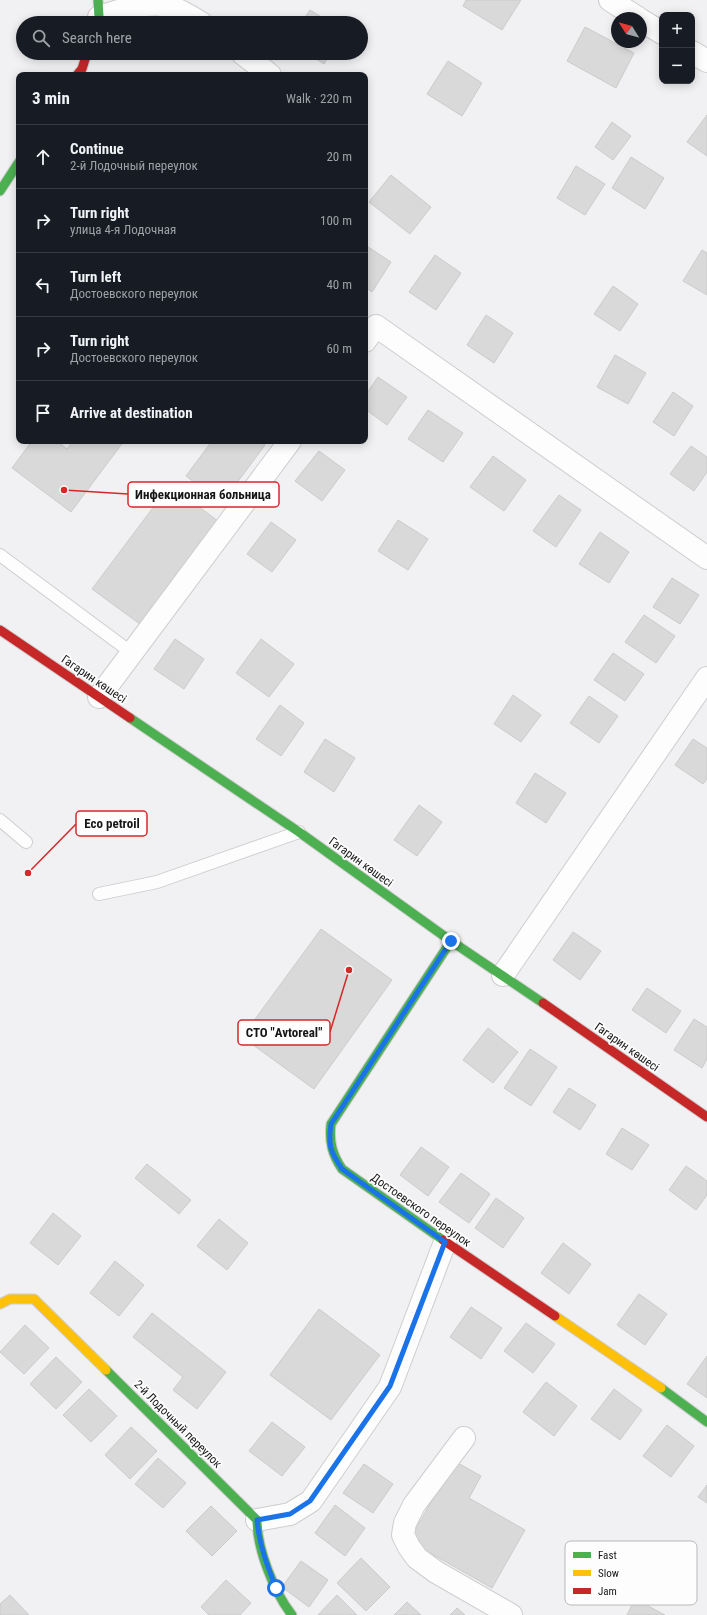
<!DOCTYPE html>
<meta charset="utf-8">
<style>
:root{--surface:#171b24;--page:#20242c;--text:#f1f3f6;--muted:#9ea1a6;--line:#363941}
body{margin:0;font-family:"Roboto Condensed",sans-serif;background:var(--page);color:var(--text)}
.controls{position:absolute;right:12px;top:12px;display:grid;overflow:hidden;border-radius:8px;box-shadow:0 2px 10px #0003}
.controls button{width:36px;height:36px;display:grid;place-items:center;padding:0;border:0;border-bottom:1px solid var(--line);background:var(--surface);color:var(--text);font:20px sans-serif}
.compass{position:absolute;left:611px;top:12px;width:36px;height:36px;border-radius:50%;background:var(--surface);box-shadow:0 2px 10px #0003;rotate:307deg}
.stop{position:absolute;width:12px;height:12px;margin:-9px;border:3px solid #1a73e8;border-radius:50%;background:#fff}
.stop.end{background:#1a73e8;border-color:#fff;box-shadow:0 1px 4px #0008}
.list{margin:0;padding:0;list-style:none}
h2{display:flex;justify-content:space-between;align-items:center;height:52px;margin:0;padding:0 16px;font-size:17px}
h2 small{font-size:13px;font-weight:400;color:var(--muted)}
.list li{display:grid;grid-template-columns:26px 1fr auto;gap:12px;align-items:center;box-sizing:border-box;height:64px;padding:0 16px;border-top:1px solid var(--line)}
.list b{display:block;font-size:15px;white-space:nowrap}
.list p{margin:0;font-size:13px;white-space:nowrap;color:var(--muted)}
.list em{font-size:13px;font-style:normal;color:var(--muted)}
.icon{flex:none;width:22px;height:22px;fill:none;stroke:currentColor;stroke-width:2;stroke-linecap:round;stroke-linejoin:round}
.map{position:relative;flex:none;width:707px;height:1615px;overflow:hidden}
.search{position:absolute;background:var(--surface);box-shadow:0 2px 10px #0003;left:16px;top:16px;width:352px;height:44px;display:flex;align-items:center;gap:10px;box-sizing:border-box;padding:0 14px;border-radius:22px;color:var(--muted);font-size:15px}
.panel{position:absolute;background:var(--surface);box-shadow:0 2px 10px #0003;left:16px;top:72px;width:352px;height:372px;border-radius:8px}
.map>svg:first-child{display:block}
.building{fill:#dad9d9;stroke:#cccbca}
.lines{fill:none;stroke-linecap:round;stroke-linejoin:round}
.lane-casing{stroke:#cecdcf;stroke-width:14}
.street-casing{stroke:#cecdcf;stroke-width:24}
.fast-casing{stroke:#cecdcf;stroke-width:11}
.slow-casing{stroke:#cecdcf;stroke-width:11}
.jam-casing{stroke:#cecdcf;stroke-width:11}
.lane{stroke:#fdfdfd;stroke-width:12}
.street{stroke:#fdfdfd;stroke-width:22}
.fast{stroke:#4caf50;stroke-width:9}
.slow{stroke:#ffc107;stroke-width:9}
.jam{stroke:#c62828;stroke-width:9}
.route{stroke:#1a73e8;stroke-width:5}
.labels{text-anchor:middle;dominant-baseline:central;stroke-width:3.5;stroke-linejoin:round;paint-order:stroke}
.street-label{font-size:12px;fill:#171617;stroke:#fefdfe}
.key{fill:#fefdfe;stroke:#b9b8b9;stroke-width:1}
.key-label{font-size:11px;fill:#171617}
.leader{fill:none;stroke:#d62828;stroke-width:1.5}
.callout-dot{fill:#d62828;stroke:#fefdfe;stroke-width:1.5}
.callout{fill:#fefdfe;stroke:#d62828;stroke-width:1.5}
.callout-label{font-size:13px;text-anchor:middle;font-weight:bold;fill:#171617}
</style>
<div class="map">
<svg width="707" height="1615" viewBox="0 0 707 1615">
<rect width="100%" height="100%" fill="#f1f0f2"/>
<path class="building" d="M466,0H521L502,30L463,6Z
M310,10L331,23H301Z
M585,27L634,53L616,88L567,61Z
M307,53H330L324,64Z
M448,61L482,83L462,116L427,94Z
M707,115V156L687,142Z
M612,122L631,136L613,160L595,147Z
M631,157L664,178L645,209L612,188Z
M576,166L605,184L585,215L557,198Z
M391,175L431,207L410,234L369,202Z
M365,245L391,262L372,292L365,287Z
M702,250L707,253V295L683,281Z
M435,255L461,273L436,310L409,292Z
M613,286L638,304L620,331L594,314Z
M486,315L513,333L494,363L467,345Z
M615,355L646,373L628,404L597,387Z
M378,377L407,397L387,425L365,409V396Z
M673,392L693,406L674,436L653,422Z
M428,410L463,433L443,462L408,439Z
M32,441H57L67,449L73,441H124L71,512L12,468Z
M212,441H260L265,445L222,503L186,476Z
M691,446L707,457V472L694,491L670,474Z
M319,451L345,470L322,501L295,481Z
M493,456L526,480L504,511L470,487Z
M170,485L222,524L144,627L92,589Z
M559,495L581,510L556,547L533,531Z
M398,520L428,539L408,570L378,551Z
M271,522L296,540L272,572L247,554Z
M600,532L629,552L609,583L579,564Z
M672,578L699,595L680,624L653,607Z
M644,615L675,636L656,663L625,642Z
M175,639L204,659L184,689L154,669Z
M261,639L294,664L269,697L236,673Z
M613,653L644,674L625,701L594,680Z
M513,695L541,715L521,742L494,724Z
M589,696L618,716L599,743L570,723Z
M280,705L304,723L281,756L256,739Z
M325,739L355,758L334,792L304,772Z
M693,739L707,748V779L703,784L675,765Z
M535,773L566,793L546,823L516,803Z
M419,805L442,822L417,856L394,840Z
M321,929L392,980L314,1089L242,1037Z
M573,932L601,951L580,980L553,960Z
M647,988L681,1011L666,1033L632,1010Z
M694,1019L707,1027V1059L702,1068L674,1050Z
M488,1028L518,1052L493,1083L463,1060Z
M530,1049L557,1067L531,1106L504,1088Z
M569,1088L596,1105L580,1130L553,1112Z
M622,1128L649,1145L632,1170L606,1154Z
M421,1147L449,1167L428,1196L400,1175Z
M147,1164L191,1200L179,1214L135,1178Z
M686,1166L707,1181V1195L696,1210L669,1190Z
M461,1173L490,1194L469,1223L439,1202Z
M496,1198L524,1218L503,1248L475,1228Z
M53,1213L81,1236L58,1265L30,1243Z
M219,1219L248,1243L227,1270L197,1246Z
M563,1243L591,1264L569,1294L541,1273Z
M115,1261L144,1285L119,1316L90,1293Z
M639,1294L667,1314L645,1345L617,1325Z
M471,1307L502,1328L481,1359L450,1337Z
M319,1309L380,1355L331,1420L270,1375Z
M152,1313L226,1372L197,1409L173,1390L183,1377L133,1337Z
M526,1323L555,1344L533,1373L504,1351Z
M25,1325L49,1348L24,1374L0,1352Z
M707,1356V1398L687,1384Z
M56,1357L82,1382L56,1409L30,1384Z
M546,1382L577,1406L554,1436L523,1412Z
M89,1389L117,1416L91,1442L63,1415Z
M614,1389L642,1410L620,1440L591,1419Z
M272,1422L305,1447L282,1476L249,1451Z
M667,1425L694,1446L671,1477L643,1456Z
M131,1427L157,1451L130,1479L105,1455Z
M158,1458L186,1483L163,1508L135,1484Z
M456,1462L481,1476L469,1498L525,1530L492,1588L409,1541L442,1483L444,1484Z
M364,1464L393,1484L373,1513L343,1493Z
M707,1485V1503L698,1497Z
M335,1505L365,1528L345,1556L315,1533Z
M211,1506L237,1531L212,1556L186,1531Z
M361,1558L390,1587L366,1611L337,1583Z
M301,1561L328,1580L309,1607L282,1587Z
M226,1580L251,1603L240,1615H209L201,1607Z
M10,1595L29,1615H0V1604Z
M337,1595L357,1615H318Z
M635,1599L665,1615H627Z
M407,1602L421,1615H394Z
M457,1608L465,1615H450Z"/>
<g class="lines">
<defs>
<path id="lane" d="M0,555L132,653
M0,820L26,842
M99,894L157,882L299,832"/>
<path id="street" d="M610,0L638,18
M99,17C119,11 142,2 164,5C174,7 192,17 201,23
M641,20L662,33
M692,52L707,61
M242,53L270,75
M365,341L376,326L707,558
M99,697L290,441
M503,975L707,678
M464,1438L414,1505L405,1523L403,1535L409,1547L417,1558L436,1572L511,1615
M257,1520L290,1514L311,1501L390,1387L445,1242"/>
<path id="fast" d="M96,23L99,17L98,0
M0,191L19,162
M130,718L299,832L451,941L543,1003
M443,1240L342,1169C332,1154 329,1142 331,1124L451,941
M106,1370L257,1520C257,1549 274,1592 292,1615
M661,1388L707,1422"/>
<path id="slow" d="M0,1304L10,1299H34L106,1370
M555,1316L661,1388"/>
<path id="jam" d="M77,75L82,69L87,53
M0,630L130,718
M543,1003L707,1117
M443,1240L555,1316"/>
</defs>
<use href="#lane" class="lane-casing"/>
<use href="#street" class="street-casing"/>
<use href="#fast" class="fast-casing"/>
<use href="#slow" class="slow-casing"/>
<use href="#jam" class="jam-casing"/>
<use href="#lane" class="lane"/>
<use href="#street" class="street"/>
<use href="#fast" class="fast"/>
<use href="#slow" class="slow"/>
<use href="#jam" class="jam"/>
</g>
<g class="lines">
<path class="route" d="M276,1588C267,1565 259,1544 257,1520L290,1514L310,1501L390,1386L445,1242L342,1169C330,1151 328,1145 331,1124L451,941"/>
</g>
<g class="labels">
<g class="street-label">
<text transform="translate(94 679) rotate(34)">Гагарин көшесі</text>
<text transform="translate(361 862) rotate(36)">Гагарин көшесі</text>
<text transform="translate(627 1047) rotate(35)">Гагарин көшесі</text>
<text transform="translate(421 1210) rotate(35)">Достоевского переулок</text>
<text transform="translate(178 1424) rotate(45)">2-й Лодочный переулок</text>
</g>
</g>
<rect x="565" y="1541" width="132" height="64" rx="6" class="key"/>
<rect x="573" y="1552" width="18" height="6" fill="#4caf50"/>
<rect x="573" y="1570" width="18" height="6" fill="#ffc107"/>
<rect x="573" y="1588" width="18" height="6" fill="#c62828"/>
<g class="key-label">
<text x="598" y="1559">Fast</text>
<text x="598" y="1577">Slow</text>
<text x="598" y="1595">Jam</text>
</g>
<path class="leader" d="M64 490L128 494M28 873L76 824M349 970L330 1032"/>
<g class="callout-dot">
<circle cx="64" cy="490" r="4"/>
<circle cx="28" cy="873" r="4"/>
<circle cx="349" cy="970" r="4"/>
</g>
<g class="callout">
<rect x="128" y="482" width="151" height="25" rx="4"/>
<rect x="76" y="811" width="71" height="25" rx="4"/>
<rect x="238" y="1020" width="92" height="25" rx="4"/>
</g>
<g class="callout-label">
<text x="203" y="499">Инфекционная больница</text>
<text x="112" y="828">Eco petroil</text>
<text x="284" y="1037">СТО "Avtoreal"</text>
</g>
</svg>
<div class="controls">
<button>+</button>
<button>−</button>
</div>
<svg class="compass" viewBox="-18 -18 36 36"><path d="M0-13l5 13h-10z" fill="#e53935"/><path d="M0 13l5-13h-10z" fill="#9ea1a6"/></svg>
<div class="stop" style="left:276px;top:1588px"></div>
<div class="stop end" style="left:451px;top:941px"></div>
<div class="search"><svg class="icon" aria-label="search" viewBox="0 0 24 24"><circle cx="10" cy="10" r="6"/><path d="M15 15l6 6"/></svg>Search here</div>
<section class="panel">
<h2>3 min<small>Walk · 220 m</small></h2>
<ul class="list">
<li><svg class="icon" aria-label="ahead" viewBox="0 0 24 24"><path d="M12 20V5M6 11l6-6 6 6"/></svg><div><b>Continue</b><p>2-й Лодочный переулок</p></div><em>20 m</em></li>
<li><svg class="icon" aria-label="right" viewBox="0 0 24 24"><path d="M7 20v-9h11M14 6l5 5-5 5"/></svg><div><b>Turn right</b><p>улица 4-я Лодочная</p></div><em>100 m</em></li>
<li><svg class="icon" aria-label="left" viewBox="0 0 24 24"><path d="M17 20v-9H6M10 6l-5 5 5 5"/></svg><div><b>Turn left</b><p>Достоевского переулок</p></div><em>40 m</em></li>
<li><svg class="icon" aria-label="right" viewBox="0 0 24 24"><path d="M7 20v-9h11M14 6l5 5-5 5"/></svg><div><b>Turn right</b><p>Достоевского переулок</p></div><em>60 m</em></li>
<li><svg class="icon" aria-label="arrive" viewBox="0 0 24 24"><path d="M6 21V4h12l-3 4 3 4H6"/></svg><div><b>Arrive at destination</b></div></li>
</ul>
</section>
</div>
